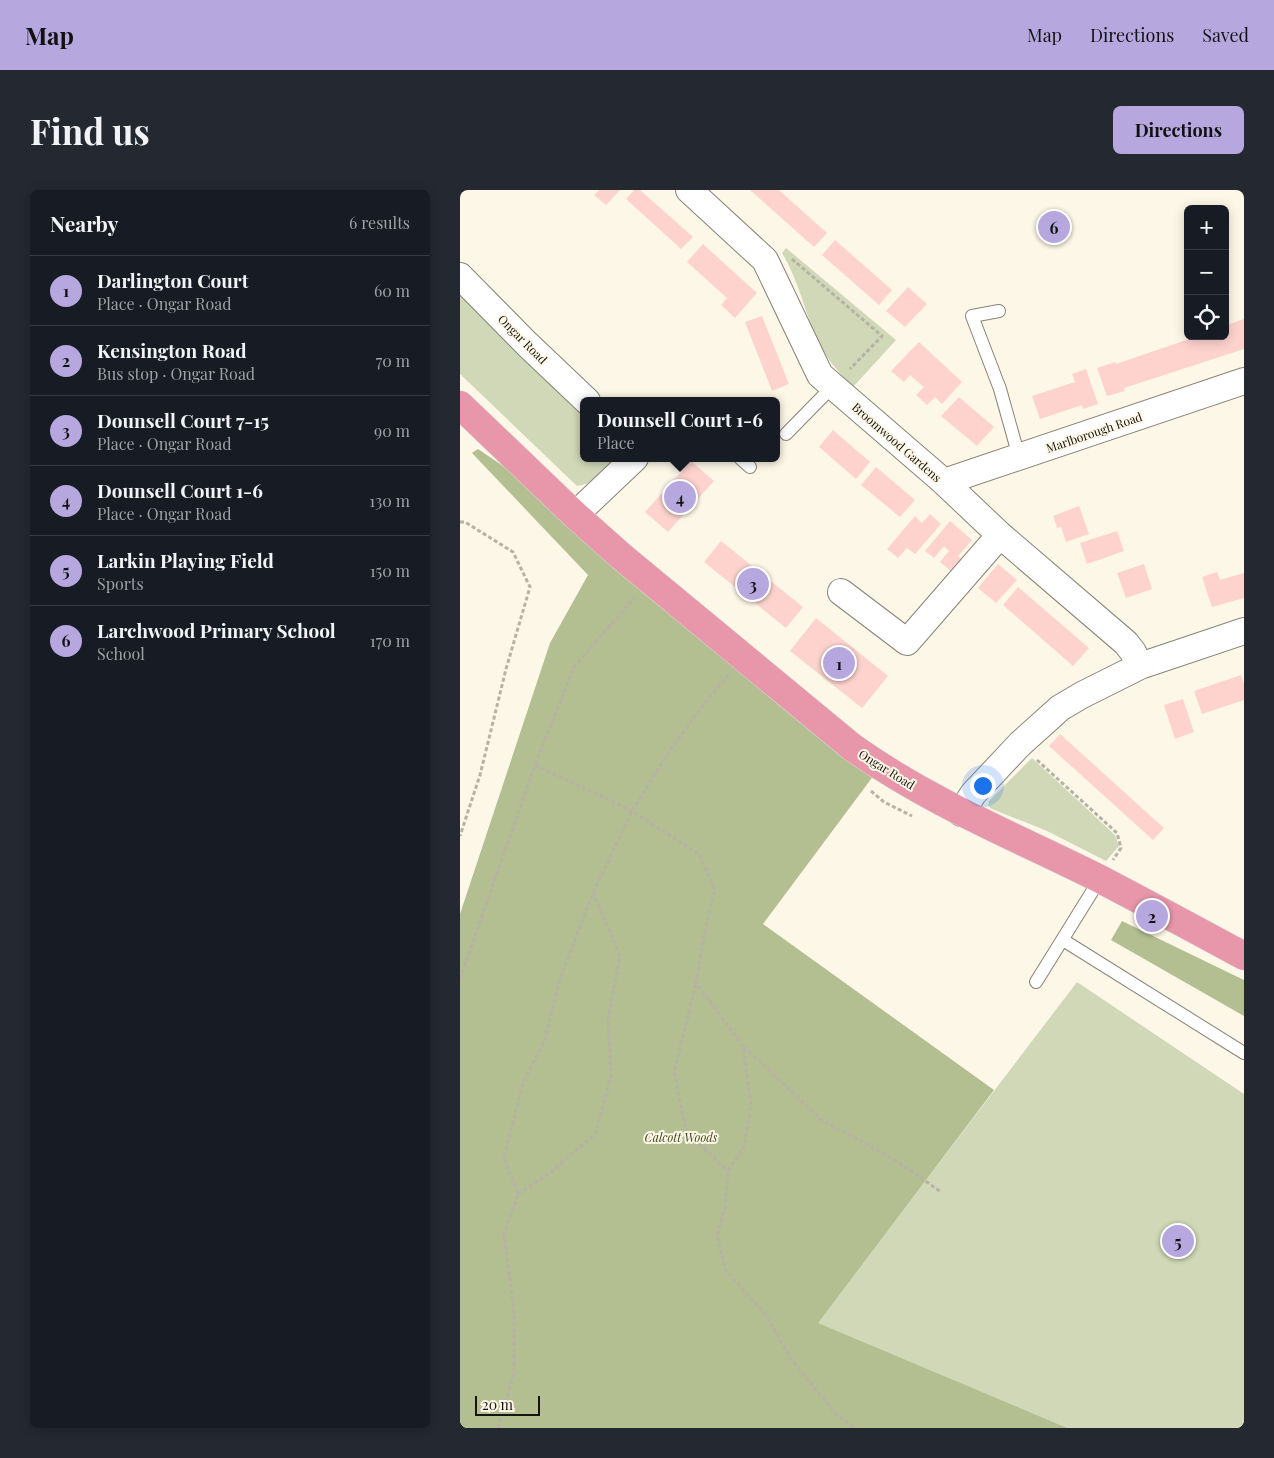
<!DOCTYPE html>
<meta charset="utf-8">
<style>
:root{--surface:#171b24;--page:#242831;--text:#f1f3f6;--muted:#9ea1a6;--line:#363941;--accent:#b6a7df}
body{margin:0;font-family:"Playfair Display",serif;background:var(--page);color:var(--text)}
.controls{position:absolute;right:15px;top:15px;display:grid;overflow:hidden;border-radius:8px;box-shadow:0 2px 12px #0003}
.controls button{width:45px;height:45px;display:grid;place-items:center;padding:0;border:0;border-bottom:1px solid var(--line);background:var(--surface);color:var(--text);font:25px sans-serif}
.scale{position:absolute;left:15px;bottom:12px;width:65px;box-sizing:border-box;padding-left:5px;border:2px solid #16140f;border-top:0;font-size:14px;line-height:18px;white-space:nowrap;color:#16140f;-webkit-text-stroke:4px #fdf7e8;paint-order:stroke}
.you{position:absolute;left:522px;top:595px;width:18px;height:18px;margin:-12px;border:4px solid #fff;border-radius:50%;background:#1a73e8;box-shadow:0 0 0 8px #1a73e833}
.badge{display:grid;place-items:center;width:32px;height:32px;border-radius:50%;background:var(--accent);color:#111;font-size:16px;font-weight:700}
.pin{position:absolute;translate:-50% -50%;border:2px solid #fff;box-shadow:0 1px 5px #0006}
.popup{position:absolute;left:120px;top:207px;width:200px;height:65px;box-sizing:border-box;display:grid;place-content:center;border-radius:8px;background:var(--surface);filter:drop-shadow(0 1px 4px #0005);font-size:16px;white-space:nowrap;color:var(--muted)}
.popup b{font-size:19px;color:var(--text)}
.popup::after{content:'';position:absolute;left:50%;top:100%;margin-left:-10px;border:10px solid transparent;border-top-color:var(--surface)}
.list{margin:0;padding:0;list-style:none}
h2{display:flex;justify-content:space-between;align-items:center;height:65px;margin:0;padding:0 20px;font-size:21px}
h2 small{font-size:16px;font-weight:400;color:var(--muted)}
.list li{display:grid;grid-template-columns:32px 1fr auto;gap:15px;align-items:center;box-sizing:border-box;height:70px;padding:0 20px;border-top:1px solid var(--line)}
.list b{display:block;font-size:19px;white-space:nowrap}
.list p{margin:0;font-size:16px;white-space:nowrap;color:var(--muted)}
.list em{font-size:16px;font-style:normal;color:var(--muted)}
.icon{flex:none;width:28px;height:28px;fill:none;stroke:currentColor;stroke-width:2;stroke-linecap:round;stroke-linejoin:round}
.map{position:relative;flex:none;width:784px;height:1238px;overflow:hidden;border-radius:8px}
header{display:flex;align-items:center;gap:30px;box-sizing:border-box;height:70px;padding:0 25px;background:var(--accent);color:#111}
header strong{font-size:24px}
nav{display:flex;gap:28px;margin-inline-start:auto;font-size:18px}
.intro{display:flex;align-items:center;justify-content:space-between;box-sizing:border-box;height:120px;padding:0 30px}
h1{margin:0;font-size:35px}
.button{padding:12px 22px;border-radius:8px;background:var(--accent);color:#111;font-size:18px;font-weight:700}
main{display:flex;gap:30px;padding:0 30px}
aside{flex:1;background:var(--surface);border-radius:8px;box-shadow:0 2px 12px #0003}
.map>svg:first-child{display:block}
.green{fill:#d0d8b8}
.forest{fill:#b3be91}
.building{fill:#fed3ce}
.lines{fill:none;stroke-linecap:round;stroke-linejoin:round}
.service-casing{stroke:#898376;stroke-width:14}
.minor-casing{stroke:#898376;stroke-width:28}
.primary-casing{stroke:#dad9d9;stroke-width:29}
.path{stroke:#b7b2a6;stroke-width:3;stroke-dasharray:4 2.5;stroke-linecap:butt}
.service{stroke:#fff;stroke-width:12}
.minor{stroke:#fff;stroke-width:26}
.primary{stroke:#e896aa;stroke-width:28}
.labels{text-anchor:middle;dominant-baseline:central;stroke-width:4;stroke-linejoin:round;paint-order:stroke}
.street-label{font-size:12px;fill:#16140f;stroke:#fdf7e8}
.park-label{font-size:12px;font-style:italic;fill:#3e4815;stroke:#fdf7e8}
</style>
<header>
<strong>Map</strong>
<nav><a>Map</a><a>Directions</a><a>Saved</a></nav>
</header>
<div class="intro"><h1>Find us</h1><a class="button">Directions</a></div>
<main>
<aside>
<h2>Nearby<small>6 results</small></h2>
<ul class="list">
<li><span class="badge">1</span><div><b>Darlington Court</b><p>Place · Ongar Road</p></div><em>60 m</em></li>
<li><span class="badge">2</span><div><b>Kensington Road</b><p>Bus stop · Ongar Road</p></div><em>70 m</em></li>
<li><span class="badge">3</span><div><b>Dounsell Court 7-15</b><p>Place · Ongar Road</p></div><em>90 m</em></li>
<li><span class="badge">4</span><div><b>Dounsell Court 1-6</b><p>Place · Ongar Road</p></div><em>130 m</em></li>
<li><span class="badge">5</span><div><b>Larkin Playing Field</b><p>Sports</p></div><em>150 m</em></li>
<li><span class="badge">6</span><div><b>Larchwood Primary School</b><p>School</p></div><em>170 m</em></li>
</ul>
</aside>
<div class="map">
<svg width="784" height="1238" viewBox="0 0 784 1238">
<rect width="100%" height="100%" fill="#fdf7e8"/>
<path class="green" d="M326,58L436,150L393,197C379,183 364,166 356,147C344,119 338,89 322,63Z
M0,103L124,223V268H152C147,288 135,292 117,296L0,184Z
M572,568L655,645L659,656L646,671L587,641L532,619L528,616L529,611Z
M617,792L784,904V1238H605L357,1133Z"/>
<path class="forest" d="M18,259L115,325L420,577L303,734L534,900L358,1133L607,1238H0V724L90,453L128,385L12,263Z
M662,731L784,790V826L651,750Z"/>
<path class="building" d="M139,0H160L146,15L134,5Z
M174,0H180L233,47L221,59L166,9Z
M290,0H319L367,43L354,57Z
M375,50L432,100L419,115L362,65Z
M243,54L297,103L275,128L261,115L267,108L227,72Z
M448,97L467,114L445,137L426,121Z
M302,126L329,194L312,201L285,132Z
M784,129V159L664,198L665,201L647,206L637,178L655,172L656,174L738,146H765V137L768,136L767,135Z
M459,152L502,192L482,214L475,207L467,215L456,205L464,197L450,185L444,192L431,181Z
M626,179L638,214L623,219L622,215L580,229L572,206L615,192L612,184Z
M499,207L534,237L517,256L481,226Z
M373,240L410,272L396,289L359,257Z
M231,271L254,291L208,342L185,322Z
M416,277L455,310L440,327L401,295Z
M619,316L629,344L606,352L601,337L597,338L593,326Z
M470,324L481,334L455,364L447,358L438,368L427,359L455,326L462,333Z
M490,331L512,350L498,366L508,375L498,387L480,372L489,361L484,356L474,368L465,361Z
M657,341L664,361L627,374L620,353Z
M261,351L343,417L326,438L244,372Z
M538,374L557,390L536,413L518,398Z
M684,374L692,399L666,408L657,383Z
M757,382L760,390L784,383V408L752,417L742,387Z
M558,397L629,458L613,476L543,415Z
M356,428L428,486L402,518L330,461Z
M781,485L784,494V510L742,524L734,501Z
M723,509L734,542L715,549L704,515Z
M600,544L704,638L693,650L589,556Z"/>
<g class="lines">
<defs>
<path id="service" d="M539,121L512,126L540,199L559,267
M326,244L373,196
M280,268L290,277
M603,750L784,863
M576,792L640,689"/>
<path id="minor" d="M229,0L305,70L360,185L484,292L540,345L666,453L673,462L680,476
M0,86L67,154L127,211
M484,292L784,191
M115,325L175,268
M381,402L447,452L540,345
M501,623L513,604L560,554L600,518L622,505L680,476L784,441"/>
<path id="primary" d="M0,215L115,325L161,366L392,557C469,612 556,647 640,689C688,714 736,740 784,766"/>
</defs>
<use href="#service" class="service-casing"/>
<use href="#minor" class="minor-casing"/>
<use href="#primary" class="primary-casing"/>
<path class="path" d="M332,69L422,146L390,179
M0,332H5L53,362L70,397L46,479L20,585L0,646
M577,570L657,643L661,658L653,670
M75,575L172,621L239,664L255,699L246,736L236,793L283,856L291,915L284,957L268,981L265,1017L257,1046L266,1081L304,1123L333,1172L377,1225L394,1238
M411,601L424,612L452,626
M0,789L75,575L114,477L175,407
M236,794L214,881L226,941L268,981
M284,857L363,931L398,949L444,976L481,1002
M58,1004L90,983L136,943L151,885L148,829L160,766L133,703
M38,1238L54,1183V1121L44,1044L58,1004L44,968L63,892L84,852L100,788L133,703L172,621L211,559L244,514L269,484"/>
<use href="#service" class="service"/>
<use href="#minor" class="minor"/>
<use href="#primary" class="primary"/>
</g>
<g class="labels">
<g class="street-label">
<text transform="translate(63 149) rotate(45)">Ongar Road</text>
<text transform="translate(634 242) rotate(-19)">Marlborough Road</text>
<text transform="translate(437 252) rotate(41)">Broomwood Gardens</text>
<text transform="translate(427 579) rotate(32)">Ongar Road</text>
</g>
<g class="park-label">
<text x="221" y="947">Calcott Woods</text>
</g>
</g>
</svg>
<div class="controls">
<button>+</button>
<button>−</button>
<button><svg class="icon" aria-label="locate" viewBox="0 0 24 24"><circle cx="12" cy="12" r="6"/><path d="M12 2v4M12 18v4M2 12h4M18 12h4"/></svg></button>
</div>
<div class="scale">20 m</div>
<div class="you"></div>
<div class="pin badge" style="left:379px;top:473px">1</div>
<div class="pin badge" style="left:692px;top:726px">2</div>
<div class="pin badge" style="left:293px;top:394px">3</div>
<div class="pin badge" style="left:220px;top:307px">4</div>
<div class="popup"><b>Dounsell Court 1-6</b>Place</div>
<div class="pin badge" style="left:718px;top:1051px">5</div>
<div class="pin badge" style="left:594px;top:37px">6</div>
</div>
</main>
